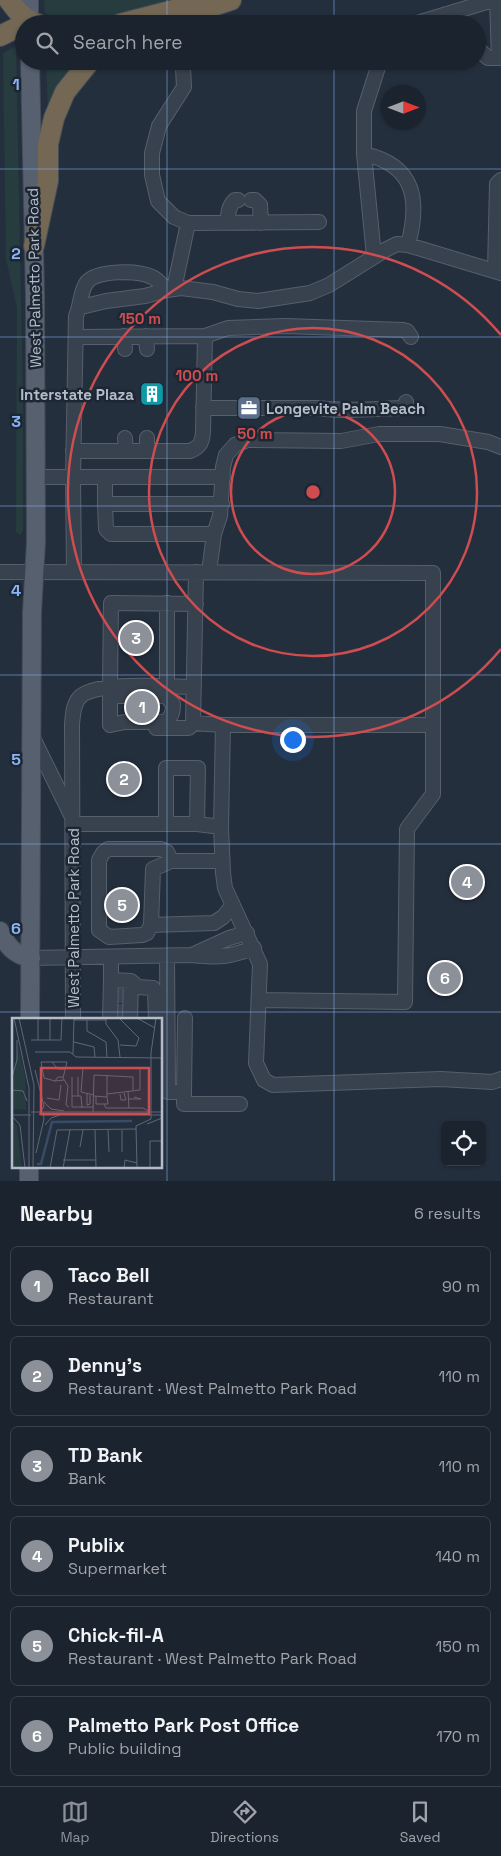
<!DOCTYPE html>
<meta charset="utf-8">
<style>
:root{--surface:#1b232e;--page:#242b36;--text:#f1f3f6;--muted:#a0a4aa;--line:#39404a;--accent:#8c9099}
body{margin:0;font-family:"Space Grotesk",sans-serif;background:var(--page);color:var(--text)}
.controls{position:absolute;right:15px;bottom:15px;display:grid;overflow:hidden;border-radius:8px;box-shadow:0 1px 4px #0004}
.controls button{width:45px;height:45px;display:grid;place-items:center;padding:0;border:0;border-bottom:1px solid var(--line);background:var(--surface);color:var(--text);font:25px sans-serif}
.compass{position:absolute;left:381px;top:85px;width:45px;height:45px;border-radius:50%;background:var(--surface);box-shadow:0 1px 4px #0004;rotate:90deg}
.you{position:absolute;left:292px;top:739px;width:18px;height:18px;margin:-12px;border:4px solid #fff;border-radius:50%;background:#1a73e8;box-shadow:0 0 0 8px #1a73e833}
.badge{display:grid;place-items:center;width:32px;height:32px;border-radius:50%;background:var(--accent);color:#fff;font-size:16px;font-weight:700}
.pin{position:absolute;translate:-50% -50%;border:2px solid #fff;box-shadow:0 1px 5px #0006}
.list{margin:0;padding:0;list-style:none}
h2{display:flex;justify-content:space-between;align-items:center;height:65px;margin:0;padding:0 20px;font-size:21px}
h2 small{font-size:16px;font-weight:400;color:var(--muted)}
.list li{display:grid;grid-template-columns:32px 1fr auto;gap:15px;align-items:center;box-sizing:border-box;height:80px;margin:0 10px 10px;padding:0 10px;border:1px solid var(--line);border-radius:8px}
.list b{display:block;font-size:19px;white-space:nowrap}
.list p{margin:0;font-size:16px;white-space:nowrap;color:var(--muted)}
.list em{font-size:16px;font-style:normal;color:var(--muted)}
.icon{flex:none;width:28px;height:28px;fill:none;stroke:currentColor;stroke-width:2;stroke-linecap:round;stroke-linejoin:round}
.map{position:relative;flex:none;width:501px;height:1181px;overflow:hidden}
.search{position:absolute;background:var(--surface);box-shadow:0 1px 4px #0004;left:15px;right:15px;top:15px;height:55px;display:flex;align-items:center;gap:12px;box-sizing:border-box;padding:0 18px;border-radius:28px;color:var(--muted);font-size:19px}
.sheet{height:605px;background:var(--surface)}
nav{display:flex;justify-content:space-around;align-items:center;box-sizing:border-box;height:70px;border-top:1px solid var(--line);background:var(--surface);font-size:14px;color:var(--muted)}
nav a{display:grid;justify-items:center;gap:2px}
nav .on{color:var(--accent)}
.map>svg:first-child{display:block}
.green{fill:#263c3f}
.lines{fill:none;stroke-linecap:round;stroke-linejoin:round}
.minor-tunnel{stroke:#3a4453;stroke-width:14;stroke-dasharray:14 7;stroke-linecap:butt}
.minor-casing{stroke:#565f6c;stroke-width:16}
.major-casing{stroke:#414a57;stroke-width:20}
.highway-casing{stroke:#434c59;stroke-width:22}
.minor{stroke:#38414e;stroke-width:14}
.major{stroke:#56606e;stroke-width:18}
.highway{stroke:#746855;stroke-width:20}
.grid{fill:none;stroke:#8ab4f8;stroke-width:1;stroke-opacity:0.55}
.ring{fill:none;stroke:#ce4d50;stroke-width:2.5}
.labels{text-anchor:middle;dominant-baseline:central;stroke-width:5;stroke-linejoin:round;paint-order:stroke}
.street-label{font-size:15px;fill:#b4bcc9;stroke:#1d2633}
.poi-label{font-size:15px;font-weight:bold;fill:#b4bcc9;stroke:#1d2633;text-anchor:end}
.inset-river{fill:none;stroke:#394c67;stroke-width:2.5}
.inset-road{fill:none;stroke:#5e6776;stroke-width:1}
.view{fill:#ce4d50;fill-opacity:0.15;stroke:#ce4d50;stroke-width:2.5}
.inset-edge{fill:none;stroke:#b4bcc9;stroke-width:2.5}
.grid-label{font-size:16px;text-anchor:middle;font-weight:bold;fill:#8ab4f8;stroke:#1d2633;stroke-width:5;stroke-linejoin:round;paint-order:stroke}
.centre{fill:#ce4d50;stroke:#1d2633;stroke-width:2.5}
.ring-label{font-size:15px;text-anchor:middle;font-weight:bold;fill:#ce4d50;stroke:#1d2633;stroke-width:5;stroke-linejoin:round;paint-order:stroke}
</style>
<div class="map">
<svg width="501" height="1181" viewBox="0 0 501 1181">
<rect width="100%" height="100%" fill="#242f3e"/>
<path class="green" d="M44,0H178C147,9 71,33 45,13Z
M16,46L23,399V531L20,535L16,532L17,308L6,259L3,53Z
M46,61H80L48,111Z"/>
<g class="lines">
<path class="minor-tunnel" d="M114,996H125
M114,1011H125"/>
<defs>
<path id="minor" d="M497,0L499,58
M414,24L493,0
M477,48L488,58H501
M183,68L184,87L159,126L152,153V175L158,201L174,217L188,223L319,222
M364,154V111L380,61
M251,200H255L260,205L261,223
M228,223C228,213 228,207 235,200H238
M374,256L364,154C415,165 420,200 408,245
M495,271L497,184L501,180
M174,289L188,223
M81,307L106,301L145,296L167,290L181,288L213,292L238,299L258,301L310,293L329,285L385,250L397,244L408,245L501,273
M124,336L125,349
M146,336L147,349
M205,336L228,328L285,326L403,330L407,331L411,337
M203,408H318C345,412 373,409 400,408L404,407L406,402
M125,438L126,451
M147,438V451
M73,451H190C200,447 202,443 203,432L205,336L76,337
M36,477H223
M105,504V477
M214,534H111L106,529L105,504H222
M0,572L433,573V794L407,829L405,1002L260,1000
M74,572L73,477L76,316C81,305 80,291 87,282C98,270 138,270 152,277C157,279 162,285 167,290
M196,572L193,723L223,725H433
M209,572L214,534L220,516L223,467L226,455L235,445L247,440L341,441L379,434H440L488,442L501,447
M167,687V603
M110,696H166L173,704C173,712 172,718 164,722H125L110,725V686L111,603L196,604
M223,725L221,827L223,873L225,888L260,964L256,1063L264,1080L273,1085L441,1079L492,1082L501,1079
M156,728H189L193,723
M33,738L72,817
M73,824H197L221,827
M166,824V768H198L197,824
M222,861H171L153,869L151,925L214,923L223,917L233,905
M151,925L147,933L142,935L109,937L99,930V860L103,853L108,849H161L167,852L169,856
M192,955L229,938L247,933
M167,956L168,1092H184L185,1018
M111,957V980L131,981L130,1020
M31,958L192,955C220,958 228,957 254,948
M131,981L138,987L153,988L155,992L156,1020
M73,1020L72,724C73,715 73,705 79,698C94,680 171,687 194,687
M110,1020L111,980
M184,1092V1104H240"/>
<path id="major" d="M29,0V24
M30,61L35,296L36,542L32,612L30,1020
M0,931C7,946 14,955 31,958
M29,1181V1167"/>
<path id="highway" d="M9,0C17,11 24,20 38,24
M201,10L231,0
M120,24L212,0
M0,36L24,24
M34,246L48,181V144L54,118L65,92L90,61"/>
</defs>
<use href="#minor" class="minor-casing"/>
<use href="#major" class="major-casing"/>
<use href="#highway" class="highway-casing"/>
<use href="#minor" class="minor"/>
<use href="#major" class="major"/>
<use href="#highway" class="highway"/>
</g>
<path class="grid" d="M167,0V24M334,0V24M167,61V1181M334,61V1181M0,169H501M0,337H501M0,506H501M0,675H501M0,844H501M0,1012H501"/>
<g class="ring">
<circle cx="313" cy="492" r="82"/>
<circle cx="313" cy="492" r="164"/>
<path d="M501 649A245 245 0 1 1 501 335"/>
</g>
<defs>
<symbol id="building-square" viewBox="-11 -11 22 22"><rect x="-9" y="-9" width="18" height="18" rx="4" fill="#0f9aa8" stroke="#1d2633"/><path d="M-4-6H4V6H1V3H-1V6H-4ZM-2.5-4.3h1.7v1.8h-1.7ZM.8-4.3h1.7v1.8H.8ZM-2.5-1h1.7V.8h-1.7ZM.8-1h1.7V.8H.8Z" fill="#fff"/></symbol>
<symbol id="office-square" viewBox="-11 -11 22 22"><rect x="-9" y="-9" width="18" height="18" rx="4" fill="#5c6f8a" stroke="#1d2633"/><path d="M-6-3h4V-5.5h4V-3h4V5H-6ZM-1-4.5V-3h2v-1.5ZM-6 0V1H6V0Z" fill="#fff"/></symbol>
</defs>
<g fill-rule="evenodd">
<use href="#building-square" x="138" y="380" width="28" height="28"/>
<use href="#office-square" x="235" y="394" width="28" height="28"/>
</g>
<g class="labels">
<g class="street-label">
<text transform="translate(34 278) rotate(-91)">West Palmetto Park Road</text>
<text transform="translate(73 918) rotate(-90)">West Palmetto Park Road</text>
</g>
<g class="poi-label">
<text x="134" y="394">Interstate Plaza</text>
<text x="266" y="408" text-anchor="start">Longevite Palm Beach</text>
</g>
</g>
<g transform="translate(12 1018)">
<rect width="150" height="150" fill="#242f3e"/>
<path d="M6,28L13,57L14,75L0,71ZM7,71L14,80V92L0,91V72ZM0,102L5,108L10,150H0Z" fill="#263c3f"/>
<path class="inset-river" d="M25,146H29L40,104L120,103"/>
<path class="inset-road" d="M2,0L17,70V150M7,0L22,67L21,150M26,0V22M38,0V22M94,0V6L106,22L108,39M107,0L127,20L124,28L108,27M125,0L143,10M62,2H94M75,2V13L94,24L95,39M19,22H49L50,0M62,24L82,29L83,39M23,34H58L64,39L150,40M61,36L62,0M40,44L46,51H54M23,52L32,88L27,97M0,59L5,42V22M51,59H46L43,63L52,62M66,59V78M43,63L32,60L29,44H55L51,60L56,68L54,87L57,89M0,72L11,73L15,83M116,73L117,90M75,76V87L78,86V77M108,76L109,82H114L112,75M82,77L69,74L71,50H128V72L95,76M60,78V59M82,78L95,79V57M84,78V86H96L95,79M35,80L47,82L49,67M117,81H129L122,79M32,84L39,91L52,93M92,86L94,90H131L136,93M60,89V78H69L70,90M60,89H81M19,94H150M81,94L82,57L121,59V72M0,97H19M29,97H150M0,98L8,107L13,150M135,106L150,100M33,107L39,100L48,97M83,112L84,150M96,112L97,134M110,112V134M68,129L71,112M24,135L32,101L31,94M51,142H84M38,150L45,112L124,111M51,150L58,112M112,150L113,142L125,145M125,150L124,108L139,101V35L144,0M138,150V123H150"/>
<path class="view" d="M29,50H137V96H29Z"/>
<rect width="150" height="150" class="inset-edge"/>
</g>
<g class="grid-label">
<text x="16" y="90">1</text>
<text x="16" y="259">2</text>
<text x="16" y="427">3</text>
<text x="16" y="596">4</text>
<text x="16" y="765">5</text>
<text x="16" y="934">6</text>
</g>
<circle cx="313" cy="492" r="8" class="centre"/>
<g class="ring-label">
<text x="140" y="324">150 m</text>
<text x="197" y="381">100 m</text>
<text x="255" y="439">50 m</text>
</g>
</svg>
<div class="controls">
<button><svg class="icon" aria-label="locate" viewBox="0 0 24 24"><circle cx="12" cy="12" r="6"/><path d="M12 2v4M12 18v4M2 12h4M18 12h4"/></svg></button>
</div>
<svg class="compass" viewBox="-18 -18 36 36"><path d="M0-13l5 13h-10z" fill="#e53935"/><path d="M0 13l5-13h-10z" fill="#a0a4aa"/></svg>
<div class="you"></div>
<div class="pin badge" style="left:142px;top:707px">1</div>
<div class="pin badge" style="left:124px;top:779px">2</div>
<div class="pin badge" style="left:136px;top:638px">3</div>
<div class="pin badge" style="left:467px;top:882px">4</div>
<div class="pin badge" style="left:122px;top:905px">5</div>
<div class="pin badge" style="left:445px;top:978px">6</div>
<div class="search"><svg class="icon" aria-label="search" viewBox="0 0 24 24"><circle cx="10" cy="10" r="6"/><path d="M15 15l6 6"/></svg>Search here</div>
</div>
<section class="sheet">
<h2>Nearby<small>6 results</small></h2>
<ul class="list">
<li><span class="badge">1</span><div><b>Taco Bell</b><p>Restaurant</p></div><em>90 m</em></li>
<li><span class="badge">2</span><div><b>Denny's</b><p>Restaurant · West Palmetto Park Road</p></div><em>110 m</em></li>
<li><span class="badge">3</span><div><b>TD Bank</b><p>Bank</p></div><em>110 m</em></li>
<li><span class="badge">4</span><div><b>Publix</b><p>Supermarket</p></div><em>140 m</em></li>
<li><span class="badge">5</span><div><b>Chick-fil-A</b><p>Restaurant · West Palmetto Park Road</p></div><em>150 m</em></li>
<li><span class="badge">6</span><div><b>Palmetto Park Post Office</b><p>Public building</p></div><em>170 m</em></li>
</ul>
</section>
<nav>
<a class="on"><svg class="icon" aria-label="map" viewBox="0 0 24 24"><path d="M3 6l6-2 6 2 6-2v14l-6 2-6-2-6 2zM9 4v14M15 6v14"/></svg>Map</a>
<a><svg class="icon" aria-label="directions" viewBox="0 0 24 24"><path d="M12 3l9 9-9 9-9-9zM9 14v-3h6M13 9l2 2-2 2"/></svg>Directions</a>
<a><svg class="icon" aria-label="saved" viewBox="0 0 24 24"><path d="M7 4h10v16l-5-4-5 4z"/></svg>Saved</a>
</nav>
